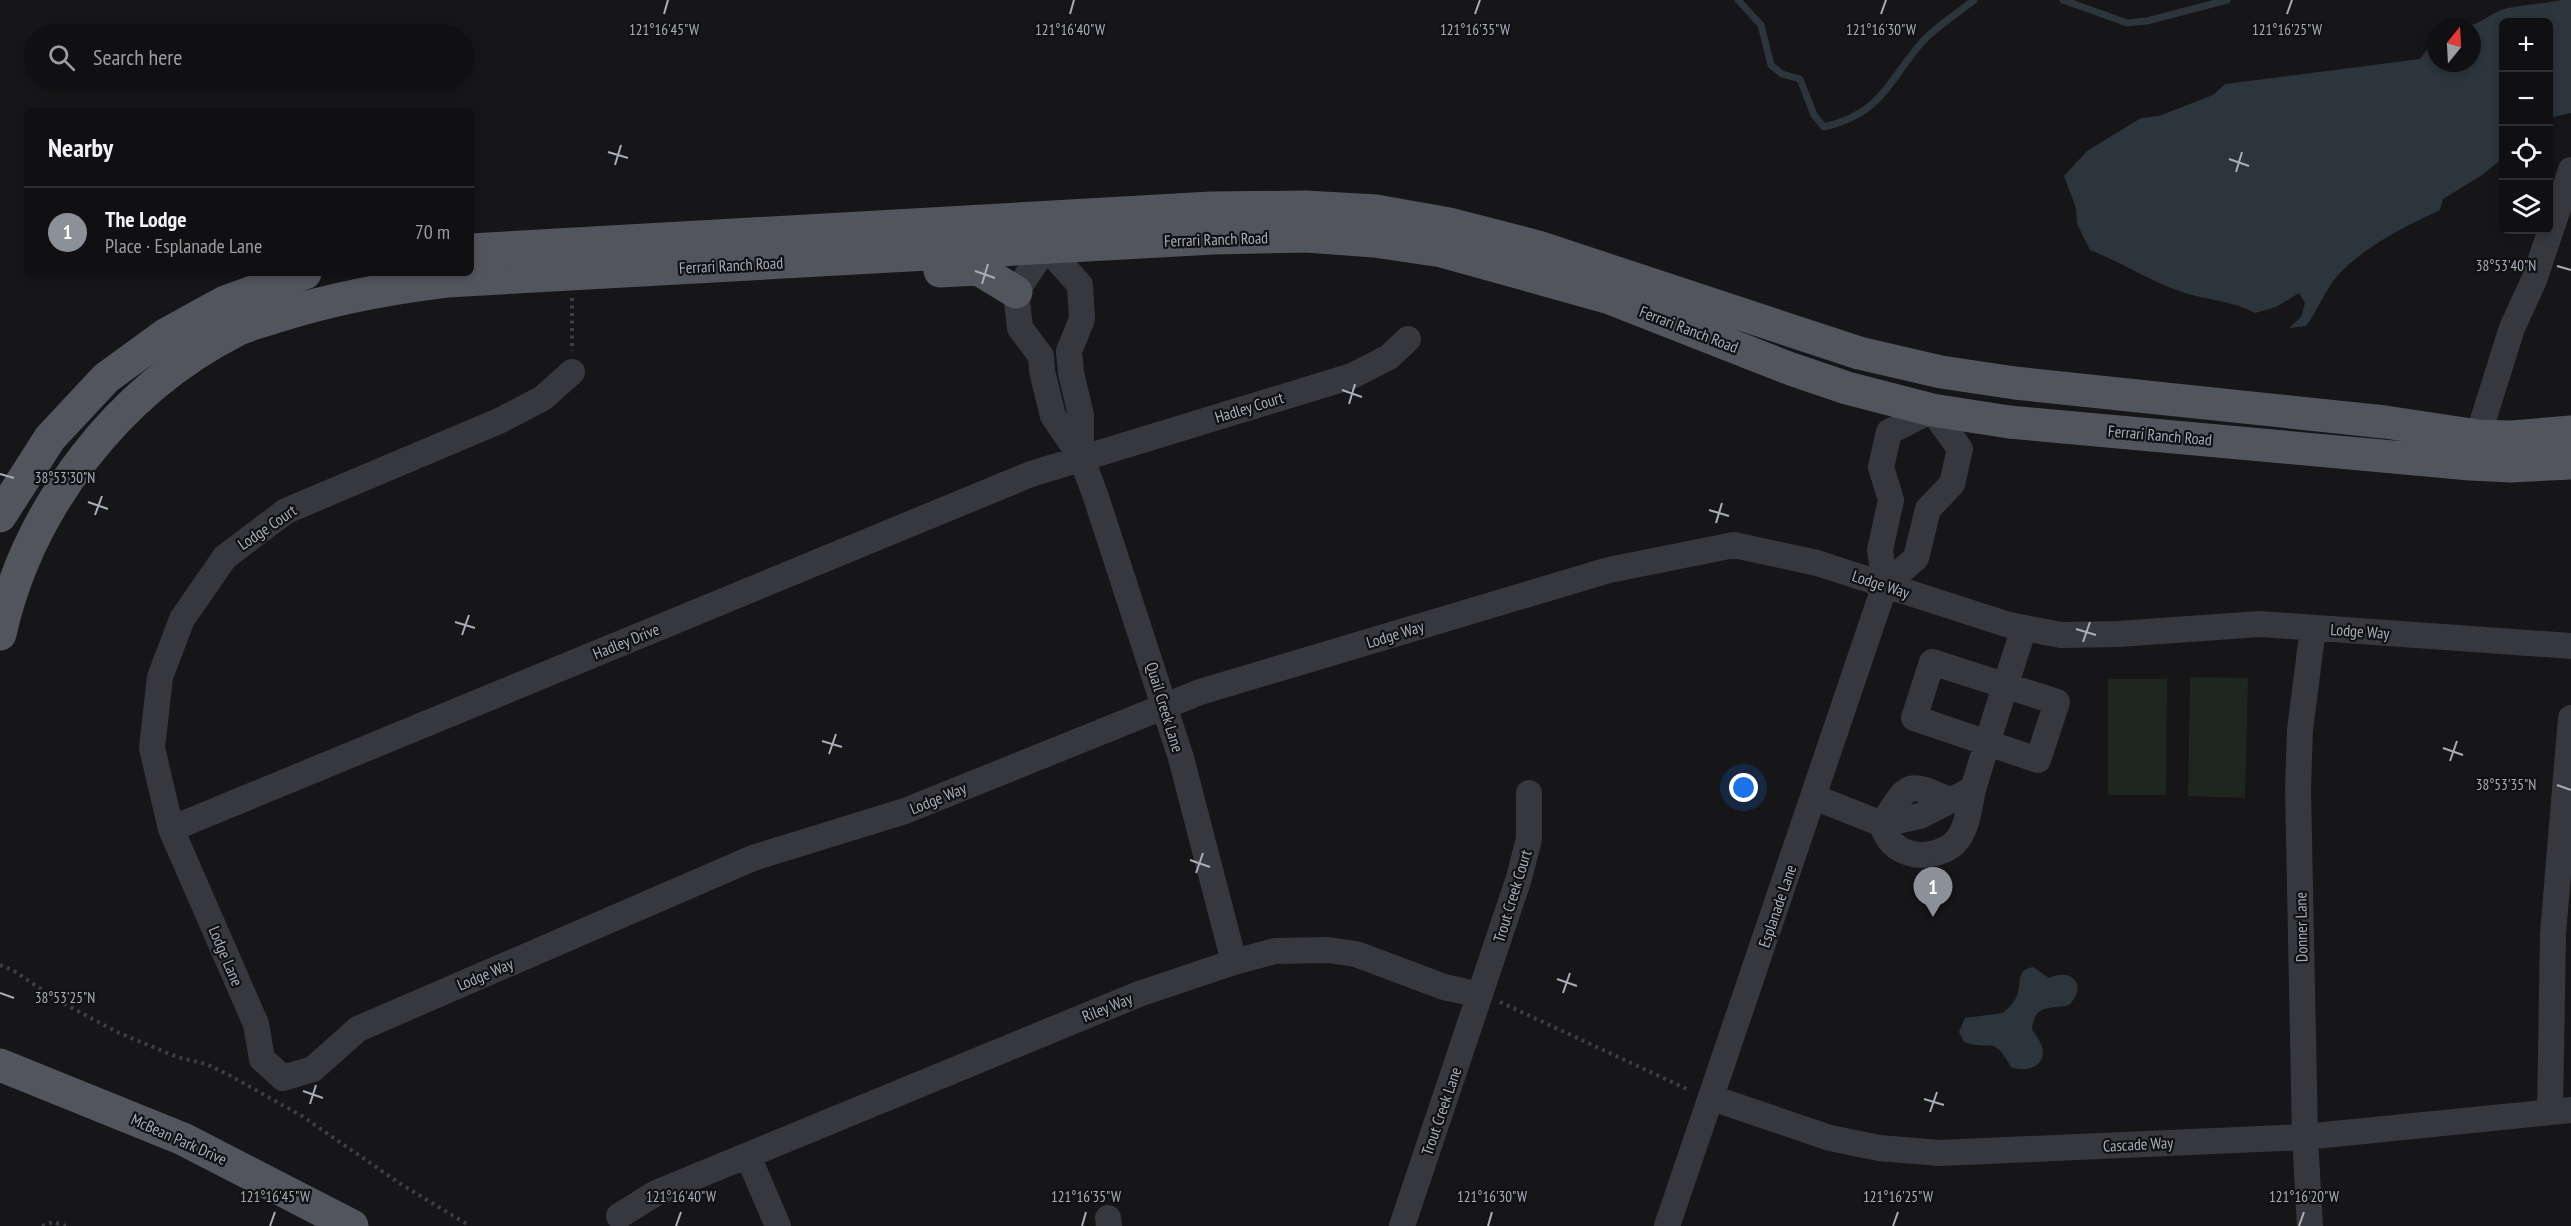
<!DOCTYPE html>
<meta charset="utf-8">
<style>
:root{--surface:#101012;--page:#1e1e20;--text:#f1f3f6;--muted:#9c9d9f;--line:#303032;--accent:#8c9099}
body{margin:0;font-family:"PT Sans Narrow",sans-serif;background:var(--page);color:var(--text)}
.controls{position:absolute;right:18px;top:18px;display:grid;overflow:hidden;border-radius:9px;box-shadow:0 3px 9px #0003}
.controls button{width:54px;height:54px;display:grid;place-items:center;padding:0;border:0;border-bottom:2px solid var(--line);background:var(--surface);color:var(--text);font:30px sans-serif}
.compass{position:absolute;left:2427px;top:18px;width:54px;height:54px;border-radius:50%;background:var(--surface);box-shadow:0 3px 9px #0003;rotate:18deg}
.you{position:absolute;left:1744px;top:788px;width:21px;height:21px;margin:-15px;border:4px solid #fff;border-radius:50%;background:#1a73e8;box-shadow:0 0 0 9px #1a73e833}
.badge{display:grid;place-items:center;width:39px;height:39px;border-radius:50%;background:var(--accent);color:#fff;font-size:20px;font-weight:700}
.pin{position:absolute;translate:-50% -50px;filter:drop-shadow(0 2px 3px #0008)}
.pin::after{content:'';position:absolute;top:32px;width:21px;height:18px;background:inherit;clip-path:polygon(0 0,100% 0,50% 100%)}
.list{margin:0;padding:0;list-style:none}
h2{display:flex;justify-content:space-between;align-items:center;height:78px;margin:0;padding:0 24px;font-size:26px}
h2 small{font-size:20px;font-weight:400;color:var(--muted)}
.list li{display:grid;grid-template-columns:39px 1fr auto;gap:18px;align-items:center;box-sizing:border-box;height:90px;padding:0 24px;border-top:2px solid var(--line)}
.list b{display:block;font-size:22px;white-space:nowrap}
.list p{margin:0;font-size:20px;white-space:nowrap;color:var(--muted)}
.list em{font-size:20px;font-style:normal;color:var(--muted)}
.icon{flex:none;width:33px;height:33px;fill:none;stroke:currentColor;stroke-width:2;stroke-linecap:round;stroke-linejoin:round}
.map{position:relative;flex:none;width:2571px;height:1226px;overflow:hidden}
.search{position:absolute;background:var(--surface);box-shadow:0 3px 9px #0003;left:24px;top:24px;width:450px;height:66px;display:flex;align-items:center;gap:15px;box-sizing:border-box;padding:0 21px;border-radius:33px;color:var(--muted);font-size:22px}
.panel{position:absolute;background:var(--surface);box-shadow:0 3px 9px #0003;left:24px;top:108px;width:450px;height:168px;border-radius:9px}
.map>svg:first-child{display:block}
.green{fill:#1e261f}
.water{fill:#2c353c}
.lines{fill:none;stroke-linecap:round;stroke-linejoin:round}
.stream{stroke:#2c353c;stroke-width:7}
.path{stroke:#3d3f44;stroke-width:4;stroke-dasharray:3 4.5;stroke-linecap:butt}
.minor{stroke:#37383d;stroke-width:26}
.major{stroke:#53555c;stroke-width:33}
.ticks{fill:none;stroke:#a8adb8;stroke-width:2}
.labels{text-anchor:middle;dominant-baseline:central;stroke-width:4.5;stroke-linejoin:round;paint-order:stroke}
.street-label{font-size:16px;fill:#a8adb8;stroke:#111113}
.ticks-label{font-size:15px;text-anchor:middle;fill:#a8adb8;stroke:#111113;stroke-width:4.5;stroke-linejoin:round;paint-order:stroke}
</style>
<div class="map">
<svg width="2571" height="1226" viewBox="0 0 2571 1226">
<rect width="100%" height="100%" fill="#161618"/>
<path class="green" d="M2190,677L2248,678L2245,798L2188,796Z
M2108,679H2167L2166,795H2108Z"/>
<path class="water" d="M2561,0H2571V113L2549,118L2548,22H2504L2503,158L2482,175L2443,199L2440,210C2404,227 2365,246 2338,275C2325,290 2318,310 2306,326L2289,328L2301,317L2305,303L2299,293L2276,307L2255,313C2231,300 2204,300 2179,291C2148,280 2121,262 2090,250L2077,224L2076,208L2064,176L2087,151L2141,118L2159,116L2213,95L2225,84L2420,59L2436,37V63H2472V27H2464C2482,24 2493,11 2508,8C2526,4 2544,4 2561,0Z
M2033,967L2049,978C2073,967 2088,986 2069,1005C2052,1010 2035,1002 2032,1029C2035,1035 2040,1040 2042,1046C2048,1067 2025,1073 2011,1067C1992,1033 1991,1052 1964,1042L1959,1032L1965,1018L2003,1013C2008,1008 2013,1004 2016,998C2023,985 2014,970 2033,967Z"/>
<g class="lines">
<path class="stream" d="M1738,0L1761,25L1771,65L1782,74L1800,79L1814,115L1824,127C1884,112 1886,83 1923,41C1937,26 1958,13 1974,0
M2063,0L2127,23L2147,21L2227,0"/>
<path class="path" d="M572,298V351
M0,965L14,971L59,1001L117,1032L177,1057L206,1064L227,1074L302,1116L399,1183L470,1226
M1500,1002L1689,1090
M42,1226L53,1222L66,1226"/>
<path class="minor" d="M572,372L543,398L499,421L286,511L225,557L182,619L160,677L152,748L171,829L256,1024L262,1059L283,1078L313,1069L358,1029L753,858L905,811L1200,692L1609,570L1734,545L1817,563L2009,625L2061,635L2118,634L2260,624L2571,646
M2478,436L2512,328L2534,280L2571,170
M1081,457V415L1071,373L1069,351L1082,319L1080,285L1046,247L1016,292L1020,328L1041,356L1042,371L1053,416L1081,457L1095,494L1181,758L1234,962
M1932,662L2057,702L2038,760L1914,718Z
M1814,797L1882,824L1920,816L1973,789
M1882,824C1887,840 1895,850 1913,854C1927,857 1949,852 1958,839C1969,824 1969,804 1974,786C1990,733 2007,680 2024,628
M1882,824C1908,786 1904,778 1950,801
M171,829L1031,474L1352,376L1389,357L1408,339
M1712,1098L1830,1138L1879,1148L1940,1153L2305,1137L2571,1110
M2550,1111L2553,934L2571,718
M748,1156L778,1226
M619,1216L656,1193L1139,994L1234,962L1275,951L1328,950L1356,954L1444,987L1480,995
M1108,1218L1109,1226
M1402,1226L1519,878L1529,839V793
M1667,1226L1885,585L1880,550L1891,500L1881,467L1889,432L1932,410L1960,449L1952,484L1928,509L1916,558L1885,585
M2310,1226L2305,1137L2298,788L2300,730L2313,628"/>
<path class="major" d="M471,250L1211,208L1306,207L1376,211L1449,224L1538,247L1859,353L1941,372L2015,383L2385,422L2478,436L2512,437L2571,432
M940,271L978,269L1016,292
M0,516L50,438L106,378L165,335L225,302L305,273
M0,634C28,507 119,390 235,331C248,324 264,321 278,316C334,298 389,288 447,281L1213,238L1306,236L1374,241L1442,251L1607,297L1791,369L1847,388L1932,410L2009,422L2470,464L2511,466L2571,463
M0,1065L183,1139L352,1226"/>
</g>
<path class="ticks" d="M664,14L668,0M1070,14L1074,0M1475,14L1480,0M1881,14L1886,0M2287,14L2292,0M608,152L628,158M2229,159L2249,166M615,165L621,145M2236,172L2242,152M2557,266L2571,270M975,271L995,278M982,284L988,264M1342,390L1362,397M1349,404L1355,384M0,474L14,478M88,502L108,509M1709,510L1729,516M95,515L102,496M1716,523L1722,503M455,622L475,628M2076,629L2096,635M462,635L469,615M2083,642L2090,622M822,741L842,747M2443,748L2463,755M829,754L836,734M2450,761L2457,741M2557,785L2571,790M1190,860L1210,867M1196,873L1203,853M1557,979L1577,986M0,993L14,998M1563,993L1570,973M303,1091L323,1098M1924,1099L1944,1105M310,1104L316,1085M1930,1112L1937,1092M270,1226L275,1212M676,1226L681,1212M1082,1226L1086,1212M1488,1226L1492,1212M1893,1226L1898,1212M2299,1226L2304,1212"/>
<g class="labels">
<g class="street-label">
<text transform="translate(1216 239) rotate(-2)">Ferrari Ranch Road</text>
<text transform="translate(731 265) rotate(-3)">Ferrari Ranch Road</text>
<text transform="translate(1689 329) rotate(21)">Ferrari Ranch Road</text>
<text transform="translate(1249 407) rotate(-17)">Hadley Court</text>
<text transform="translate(2160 435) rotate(5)">Ferrari Ranch Road</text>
<text transform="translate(267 527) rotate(-34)">Lodge Court</text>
<text transform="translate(1881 584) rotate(18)">Lodge Way</text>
<text transform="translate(2360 631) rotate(4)">Lodge Way</text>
<text transform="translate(1395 634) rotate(-17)">Lodge Way</text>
<text transform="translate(626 641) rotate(-22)">Hadley Drive</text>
<text transform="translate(1165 707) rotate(73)">Quail Creek Lane</text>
<text transform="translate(938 798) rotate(-22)">Lodge Way</text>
<text transform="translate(1512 896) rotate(-73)">Trout Creek Court</text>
<text transform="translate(1777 906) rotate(-71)">Esplanade Lane</text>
<text transform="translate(2301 927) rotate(-91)">Donner Lane</text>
<text transform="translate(226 956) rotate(67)">Lodge Lane</text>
<text transform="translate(485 974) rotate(-23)">Lodge Way</text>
<text transform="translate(1107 1007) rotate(-22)">Riley Way</text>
<text transform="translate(1441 1111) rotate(-71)">Trout Creek Lane</text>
<text transform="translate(179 1139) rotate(24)">McBean Park Drive</text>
<text transform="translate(2138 1144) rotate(-3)">Cascade Way</text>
</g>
</g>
<g class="ticks-label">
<text x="664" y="35">121°16'45"W</text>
<text x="1070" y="35">121°16'40"W</text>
<text x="1475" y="35">121°16'35"W</text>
<text x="1881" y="35">121°16'30"W</text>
<text x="2287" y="35">121°16'25"W</text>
<text x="2506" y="271">38°53'40"N</text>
<text x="65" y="483">38°53'30"N</text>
<text x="2506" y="790">38°53'35"N</text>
<text x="65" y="1003">38°53'25"N</text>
<text x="275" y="1202">121°16'45"W</text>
<text x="681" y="1202">121°16'40"W</text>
<text x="1086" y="1202">121°16'35"W</text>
<text x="1492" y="1202">121°16'30"W</text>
<text x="1898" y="1202">121°16'25"W</text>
<text x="2304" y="1202">121°16'20"W</text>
</g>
</svg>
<div class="controls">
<button>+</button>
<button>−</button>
<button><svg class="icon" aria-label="locate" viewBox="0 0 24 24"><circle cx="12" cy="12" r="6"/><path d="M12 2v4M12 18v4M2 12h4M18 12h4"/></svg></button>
<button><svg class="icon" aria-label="layers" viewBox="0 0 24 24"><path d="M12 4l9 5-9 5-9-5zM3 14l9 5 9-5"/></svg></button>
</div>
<svg class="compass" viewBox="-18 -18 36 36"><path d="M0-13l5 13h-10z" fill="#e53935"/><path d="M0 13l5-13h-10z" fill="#9c9d9f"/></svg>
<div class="you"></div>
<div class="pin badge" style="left:1933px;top:917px">1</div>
<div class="search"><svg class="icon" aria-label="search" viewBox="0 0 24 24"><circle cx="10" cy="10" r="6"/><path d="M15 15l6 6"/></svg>Search here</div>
<section class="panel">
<h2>Nearby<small></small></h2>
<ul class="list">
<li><span class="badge">1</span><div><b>The Lodge</b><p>Place · Esplanade Lane</p></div><em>70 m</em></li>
</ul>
</section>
</div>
